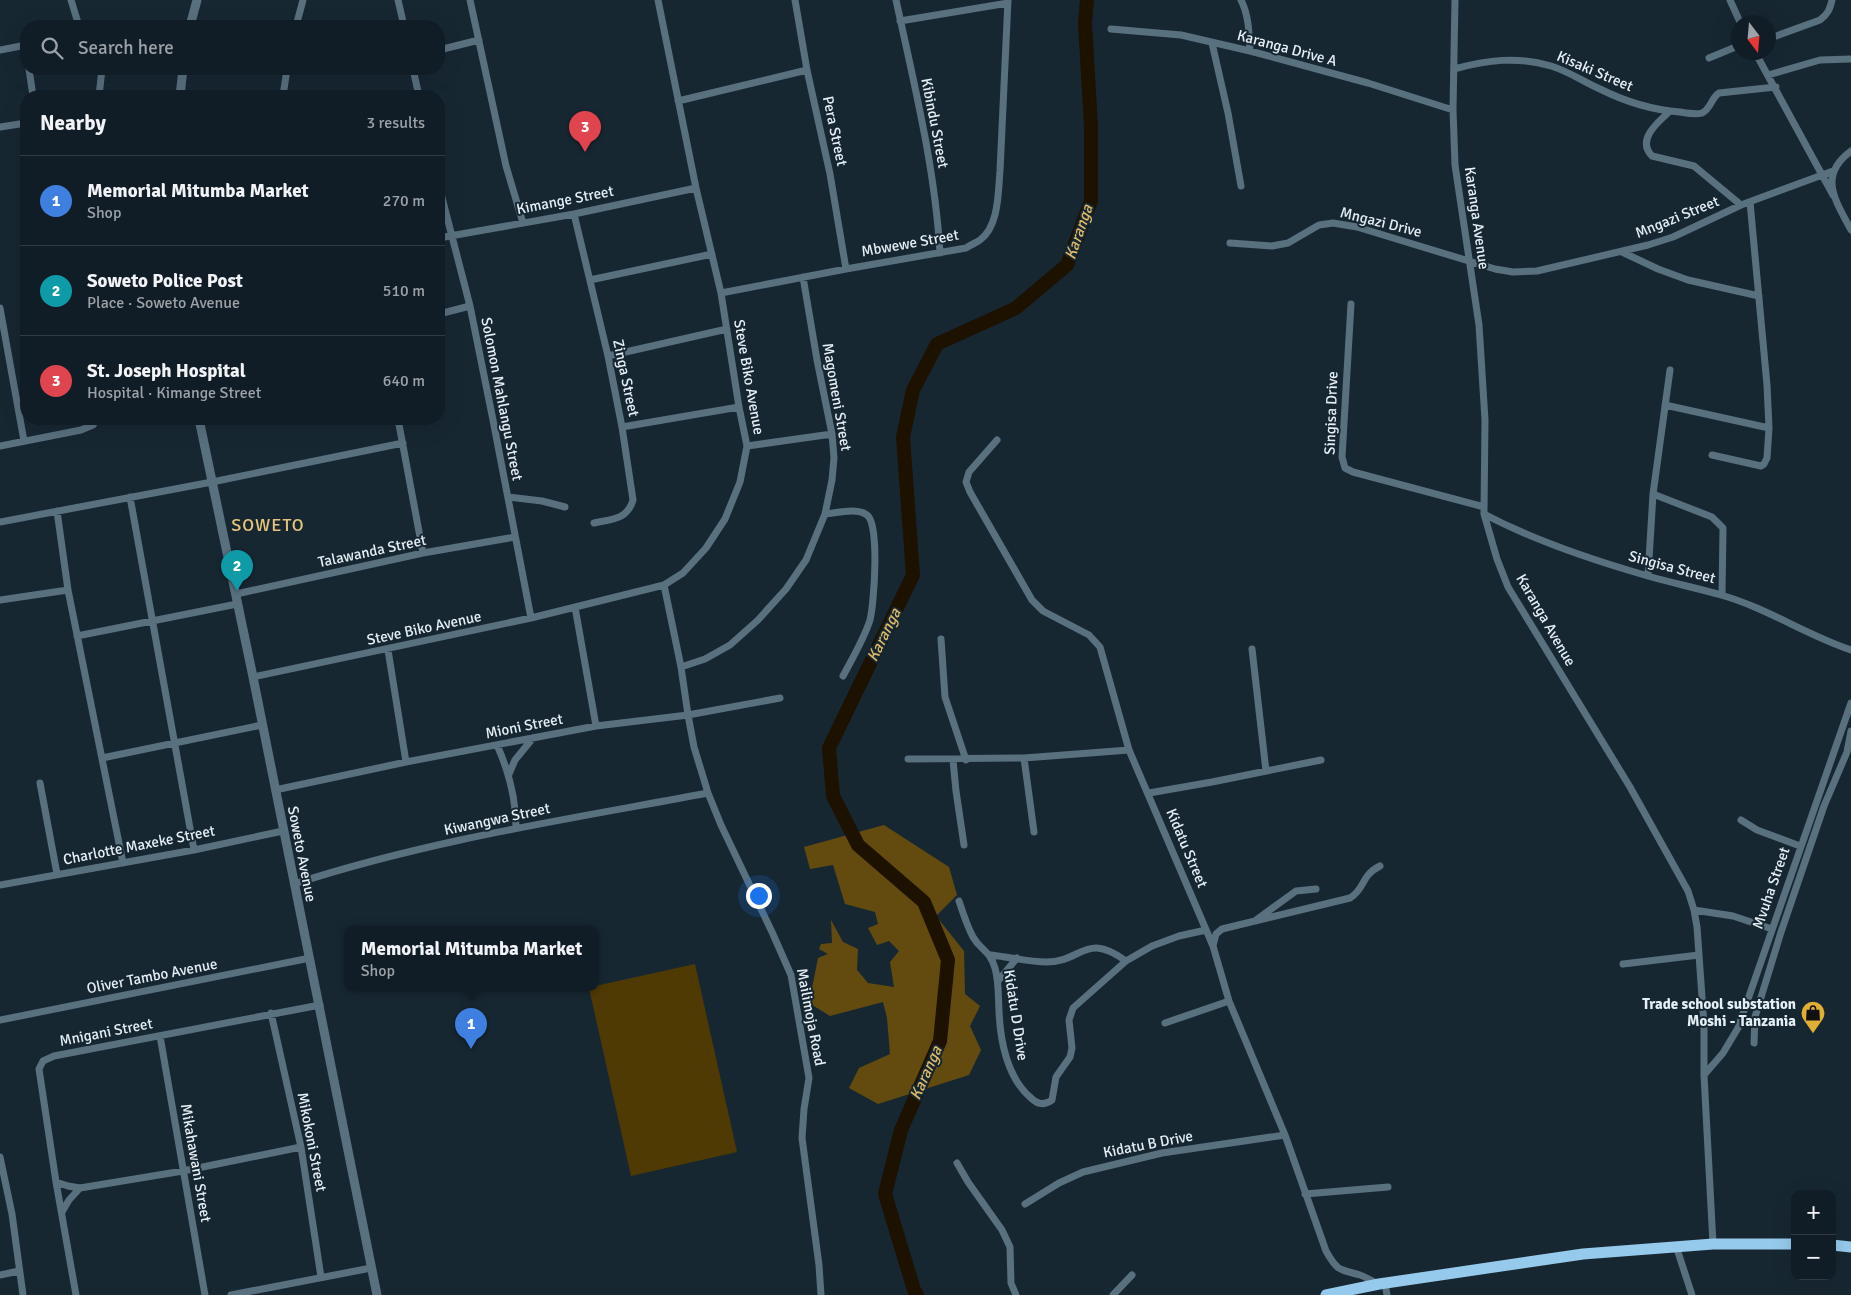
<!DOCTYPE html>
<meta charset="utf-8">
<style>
:root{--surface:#111d26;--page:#1a262e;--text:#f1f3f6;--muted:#9ca2a7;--line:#303b43;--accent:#e1af34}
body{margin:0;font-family:Signika,sans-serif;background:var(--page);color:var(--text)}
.controls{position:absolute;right:15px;bottom:15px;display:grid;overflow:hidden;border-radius:10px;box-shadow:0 5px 20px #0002}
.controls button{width:45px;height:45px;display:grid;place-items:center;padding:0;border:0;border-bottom:1px solid var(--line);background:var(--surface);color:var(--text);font:25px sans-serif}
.compass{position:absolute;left:1731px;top:15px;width:45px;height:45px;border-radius:50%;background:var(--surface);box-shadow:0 5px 20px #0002;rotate:164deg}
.you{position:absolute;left:758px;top:895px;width:18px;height:18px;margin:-12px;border:4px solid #fff;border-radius:50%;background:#1a73e8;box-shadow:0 0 0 8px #1a73e833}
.badge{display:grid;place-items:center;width:32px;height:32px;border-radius:50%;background:var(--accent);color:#fff;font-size:16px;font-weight:700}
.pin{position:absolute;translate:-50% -41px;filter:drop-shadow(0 1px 2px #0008)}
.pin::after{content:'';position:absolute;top:26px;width:18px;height:15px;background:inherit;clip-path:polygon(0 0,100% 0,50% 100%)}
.popup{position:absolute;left:344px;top:926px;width:255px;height:65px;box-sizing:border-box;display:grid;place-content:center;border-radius:10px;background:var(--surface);filter:drop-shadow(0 1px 4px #0005);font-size:16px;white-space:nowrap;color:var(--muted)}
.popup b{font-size:19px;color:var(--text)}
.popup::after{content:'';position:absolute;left:50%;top:100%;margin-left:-10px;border:10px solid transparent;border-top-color:var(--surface)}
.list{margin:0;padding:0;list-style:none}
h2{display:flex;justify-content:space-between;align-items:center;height:65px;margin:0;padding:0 20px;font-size:21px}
h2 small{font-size:16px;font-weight:400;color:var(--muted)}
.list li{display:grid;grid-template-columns:32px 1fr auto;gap:15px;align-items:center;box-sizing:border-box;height:90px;padding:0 20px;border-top:1px solid var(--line)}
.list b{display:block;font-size:19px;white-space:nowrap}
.list p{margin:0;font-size:16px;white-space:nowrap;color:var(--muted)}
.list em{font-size:16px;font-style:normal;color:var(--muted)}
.icon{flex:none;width:28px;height:28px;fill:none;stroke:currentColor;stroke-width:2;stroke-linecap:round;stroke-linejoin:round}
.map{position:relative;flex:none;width:1851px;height:1295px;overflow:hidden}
.search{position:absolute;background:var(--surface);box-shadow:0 5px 20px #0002;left:20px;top:20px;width:425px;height:55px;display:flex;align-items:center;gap:12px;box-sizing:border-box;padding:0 18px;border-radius:20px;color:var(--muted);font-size:19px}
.panel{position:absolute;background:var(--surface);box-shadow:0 5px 20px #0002;left:20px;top:90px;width:425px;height:335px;border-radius:20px}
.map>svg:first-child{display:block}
.green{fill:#4f3a03}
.forest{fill:#634b10}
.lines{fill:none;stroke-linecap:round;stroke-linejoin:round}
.river{stroke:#1d1100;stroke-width:14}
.minor{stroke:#59707f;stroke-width:7}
.tertiary{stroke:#59707f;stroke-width:9}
.trunk{stroke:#96caec;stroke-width:11}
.labels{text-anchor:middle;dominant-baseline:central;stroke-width:4;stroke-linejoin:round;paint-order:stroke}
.street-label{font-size:15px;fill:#e5eff6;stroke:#172732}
.poi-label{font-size:15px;font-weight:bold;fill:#e5eff6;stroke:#172732;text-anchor:end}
.water-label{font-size:16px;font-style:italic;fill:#dfba68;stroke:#172732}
.quarter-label{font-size:18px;letter-spacing:1px;fill:#e8c57c;stroke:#172732}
</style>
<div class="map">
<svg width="1851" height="1295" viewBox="0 0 1851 1295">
<rect width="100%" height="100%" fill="#172732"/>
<path class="green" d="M695,964L737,1152L631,1176L589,988H595V986Z"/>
<path class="forest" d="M884,825L949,867L957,895L936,916L964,951L965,994L980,1006L970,1026L981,1050L969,1075L878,1104L849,1088L859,1068L890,1054L887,1018L883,1002L830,1016L809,1003L818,958L828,954L819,949L821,944L832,943L831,920L843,942L858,949L857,970L868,983L894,987L890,962L899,951L889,941L877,945L868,928L878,924L875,912L845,904L833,865L810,869L804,847Z"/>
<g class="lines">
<path class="river" d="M917,1295L914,1290L885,1194L901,1130L940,1041L948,960L924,902L858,845L833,796L829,748L913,575L903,437L913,390L937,344L1016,308L1067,265L1091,201V126L1085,23L1087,0"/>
<path class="minor" d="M71,0L79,26
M398,0L404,26
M470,0L506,166L523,223
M795,0L807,70L830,174L846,269
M896,0C914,83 935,168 940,253
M1241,0C1249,16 1249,33 1250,51
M1455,0L1453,110L1455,165L1479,325L1485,420L1484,514L1497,559L1508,587L1630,787L1688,891L1694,910L1697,927L1704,1025V1075L1713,1244
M1730,0L1740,22
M900,21L1008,3
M296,26L303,0
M1111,29L1181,35L1250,51L1368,83L1453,110
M1768,39L1820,20C1828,14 1830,9 1832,0
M1212,43L1228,113L1241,186
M0,50L26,45
M439,50L479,40
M1755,52L1833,195
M1709,58L1738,46
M29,69L33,96
M413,69L419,96
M1454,69C1487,60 1517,56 1551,66C1568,71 1584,82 1600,89C1624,101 1652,110 1680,112C1686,113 1696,115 1702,113C1711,109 1711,98 1719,93L1776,87
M1768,75L1820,60L1851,59
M99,96L102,69
M283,96L287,69
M678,101L807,70
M1669,112C1658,122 1636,140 1652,156L1694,166L1741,205
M0,127L26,123
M1851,151C1817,176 1836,201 1851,230
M439,186L470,306L493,420L531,618
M574,214L608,356L622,427L633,500C627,520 612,519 594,523
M439,238L574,214L696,188
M1230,243L1272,246L1288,243L1319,225L1333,223L1357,227L1495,269L1513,272L1537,271L1648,245L1673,237L1741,205L1833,171
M1622,252L1658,269L1688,280L1759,296
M590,280L712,254
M721,293L846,269L966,248C970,245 976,243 980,240C999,226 998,193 1000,171L1008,0
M1351,304L1342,457L1345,468L1353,472L1484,507
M0,308L24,441
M439,314L470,306
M608,356L727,329
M1665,405L1769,428
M398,419L423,553
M622,427L739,407
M997,440L969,472L966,482L970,492L1032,600L1043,611L1089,635L1100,647L1129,750L1213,946L1229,1001L1285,1135L1326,1251C1338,1272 1339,1269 1360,1275C1366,1277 1372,1281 1378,1284
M0,446L81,430L93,425L97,419
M747,446L832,434
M1712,455L1761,466L1764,464L1767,458L1769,428L1767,385L1750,202
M1653,494L1712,517L1723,528L1722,595
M130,497L194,850
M508,497L542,501L565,507
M57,511L68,590L123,863
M825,514C837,513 857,507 867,515C880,524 874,604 870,620C864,639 852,659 843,676
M1484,514C1535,541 1592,560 1648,576C1672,583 1697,588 1721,595C1767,608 1806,635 1851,650
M0,522L212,482L403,443
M1648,576L1653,494L1670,370
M664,585L681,667L688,715L694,747L708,793L721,825L772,932L791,975L809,1078L804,1109L802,1138L819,1265L821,1295
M236,594L423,553L515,537
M0,600L68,590
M575,607L596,726
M77,636L237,604
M941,639L945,697L966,760
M1252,649L1266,771
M388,650L406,762
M681,667L705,659L730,645L758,620L786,589L806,560L825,514L832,480L834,458L832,434L817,360L803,277
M253,677L531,618L664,585L683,573L706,548L725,519L740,482L747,446L739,407L721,293L696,188L658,0
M497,745C509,772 516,798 516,828
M102,758L262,725
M1024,758L1034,832
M908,759L1024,758L1129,750
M953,760L956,791L964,845
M509,774L515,760L533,738
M40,783L57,874
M275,790L406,762L596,726L688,715L780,698
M1149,793L1212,782L1321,760
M1741,820L1757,830L1800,846
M294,884C429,840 569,819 708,793
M0,885L194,850L283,831
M959,901C963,913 967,926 973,937C981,951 989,949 995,968C999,982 998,995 999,1010C1000,1040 1007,1078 1031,1098C1037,1104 1044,1106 1052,1100L1056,1077L1070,1057L1072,1048L1069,1020L1073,1008L1126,961L1152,946L1179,936L1206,930
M1694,910L1733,916L1772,929
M1256,920L1296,891L1316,889
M1213,946L1216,934L1222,929L1350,898C1366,888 1360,876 1380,866
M991,955C1009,957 1028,962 1046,962C1083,962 1085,931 1126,961
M1623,964L1699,955
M998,981L1017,958
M271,1013L301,1147L321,1277
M0,1020L310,958
M1165,1023L1229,1001
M160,1036L205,1295
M1754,1043L1755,1017L1781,932L1824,806L1847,752L1851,731
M1704,1075L1723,1053L1738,1028L1851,703
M0,1157L12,1214L23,1295
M957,1163L968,1182L1002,1230L1010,1247L1011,1283L1016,1295
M56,1182L68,1186L80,1188L183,1171L301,1147
M1305,1194L1388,1187
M1025,1204L1059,1183L1083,1172L1162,1153L1285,1135
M62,1212L69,1200L80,1188
M1676,1246L1692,1295
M0,1275L19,1271
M1385,1283L1387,1295
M76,1295L56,1182L39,1069L43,1061L54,1056L320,1005
M231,1295L371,1268
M1113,1295L1132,1275"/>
<path class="tertiary" d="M190,26L197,0
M180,96L183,69
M199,419L253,677L377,1295"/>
<path class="trunk" d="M1832,1245L1851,1247
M1326,1295L1379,1284L1583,1254L1713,1244H1795"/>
</g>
<defs>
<symbol id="shop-pin" viewBox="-11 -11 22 30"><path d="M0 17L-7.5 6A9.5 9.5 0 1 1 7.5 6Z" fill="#e1af34" stroke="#172732"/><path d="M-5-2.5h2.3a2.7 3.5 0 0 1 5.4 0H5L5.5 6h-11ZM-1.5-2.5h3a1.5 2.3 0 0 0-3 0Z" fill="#111"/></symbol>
</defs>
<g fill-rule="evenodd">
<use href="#shop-pin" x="1799" y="999" width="28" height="38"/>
</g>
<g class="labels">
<g class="street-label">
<text transform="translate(1287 48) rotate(15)">Karanga Drive A</text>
<text transform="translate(1595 71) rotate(23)">Kisaki Street</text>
<text transform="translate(935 123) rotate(79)">Kibindu Street</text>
<text transform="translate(835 131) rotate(78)">Pera Street</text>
<text transform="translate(565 200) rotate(-11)">Kimange Street</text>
<text transform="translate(1677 217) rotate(-22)">Mngazi Street</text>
<text transform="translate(1477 218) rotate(82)">Karanga Avenue</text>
<text transform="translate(1381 222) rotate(14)">Mngazi Drive</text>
<text transform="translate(910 243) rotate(-10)">Mbwewe Street</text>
<text transform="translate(749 377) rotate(80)">Steve Biko Avenue</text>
<text transform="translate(626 378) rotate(78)">Zinga Street</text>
<text transform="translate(837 397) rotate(80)">Magomeni Street</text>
<text transform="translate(502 399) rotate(79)">Solomon Mahlangu Street</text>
<text transform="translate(1331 413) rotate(-88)">Singisa Drive</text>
<text transform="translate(372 551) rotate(-12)">Talawanda Street</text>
<text transform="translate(1672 567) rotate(15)">Singisa Street</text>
<text transform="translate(1546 620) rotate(60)">Karanga Avenue</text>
<text transform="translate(424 628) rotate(-12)">Steve Biko Avenue</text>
<text transform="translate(524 726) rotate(-11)">Mioni Street</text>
<text transform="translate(497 819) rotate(-12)">Kiwangwa Street</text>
<text transform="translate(139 845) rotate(-11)">Charlotte Maxeke Street</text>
<text transform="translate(1187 848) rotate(67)">Kidatu Street</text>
<text transform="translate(302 854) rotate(79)">Soweto Avenue</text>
<text transform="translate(1771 888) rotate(-71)">Mvuha Street</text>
<text transform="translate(152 976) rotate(-11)">Oliver Tambo Avenue</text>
<text transform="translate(1016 1015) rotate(81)">Kidatu D Drive</text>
<text transform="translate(811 1017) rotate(79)">Mailimoja Road</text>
<text transform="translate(106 1032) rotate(-11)">Mnigani Street</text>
<text transform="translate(312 1142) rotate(79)">Mikokoni Street</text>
<text transform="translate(1148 1144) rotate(-11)">Kidatu B Drive</text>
<text transform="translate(196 1163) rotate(80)">Mikahawani Street</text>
</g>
<g class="poi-label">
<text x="1796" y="1004">Trade school substation<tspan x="1796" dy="17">Moshi - Tanzania</tspan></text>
</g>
<g class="water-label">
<text transform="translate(1079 232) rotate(-71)">Karanga</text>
<text transform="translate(884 635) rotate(-64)">Karanga</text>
<text transform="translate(926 1073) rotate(-66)">Karanga</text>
</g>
<g class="quarter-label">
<text x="268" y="525">SOWETO</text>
</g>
</g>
</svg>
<div class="controls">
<button>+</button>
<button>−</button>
</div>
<svg class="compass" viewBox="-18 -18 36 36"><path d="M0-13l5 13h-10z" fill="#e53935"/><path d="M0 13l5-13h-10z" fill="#9ca2a7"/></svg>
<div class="you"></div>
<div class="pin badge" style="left:471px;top:1049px;background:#3f7fe0">1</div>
<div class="popup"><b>Memorial Mitumba Market</b>Shop</div>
<div class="pin badge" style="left:237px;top:591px;background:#0f9aa8">2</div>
<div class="pin badge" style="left:585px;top:152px;background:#e0444e">3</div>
<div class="search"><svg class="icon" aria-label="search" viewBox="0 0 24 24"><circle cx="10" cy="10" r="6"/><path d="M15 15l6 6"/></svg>Search here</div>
<section class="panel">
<h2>Nearby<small>3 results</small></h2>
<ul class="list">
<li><span class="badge" style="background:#3f7fe0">1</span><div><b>Memorial Mitumba Market</b><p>Shop</p></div><em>270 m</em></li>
<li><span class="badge" style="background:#0f9aa8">2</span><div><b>Soweto Police Post</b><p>Place · Soweto Avenue</p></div><em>510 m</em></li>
<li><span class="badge" style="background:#e0444e">3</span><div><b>St. Joseph Hospital</b><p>Hospital · Kimange Street</p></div><em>640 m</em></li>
</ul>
</section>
</div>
